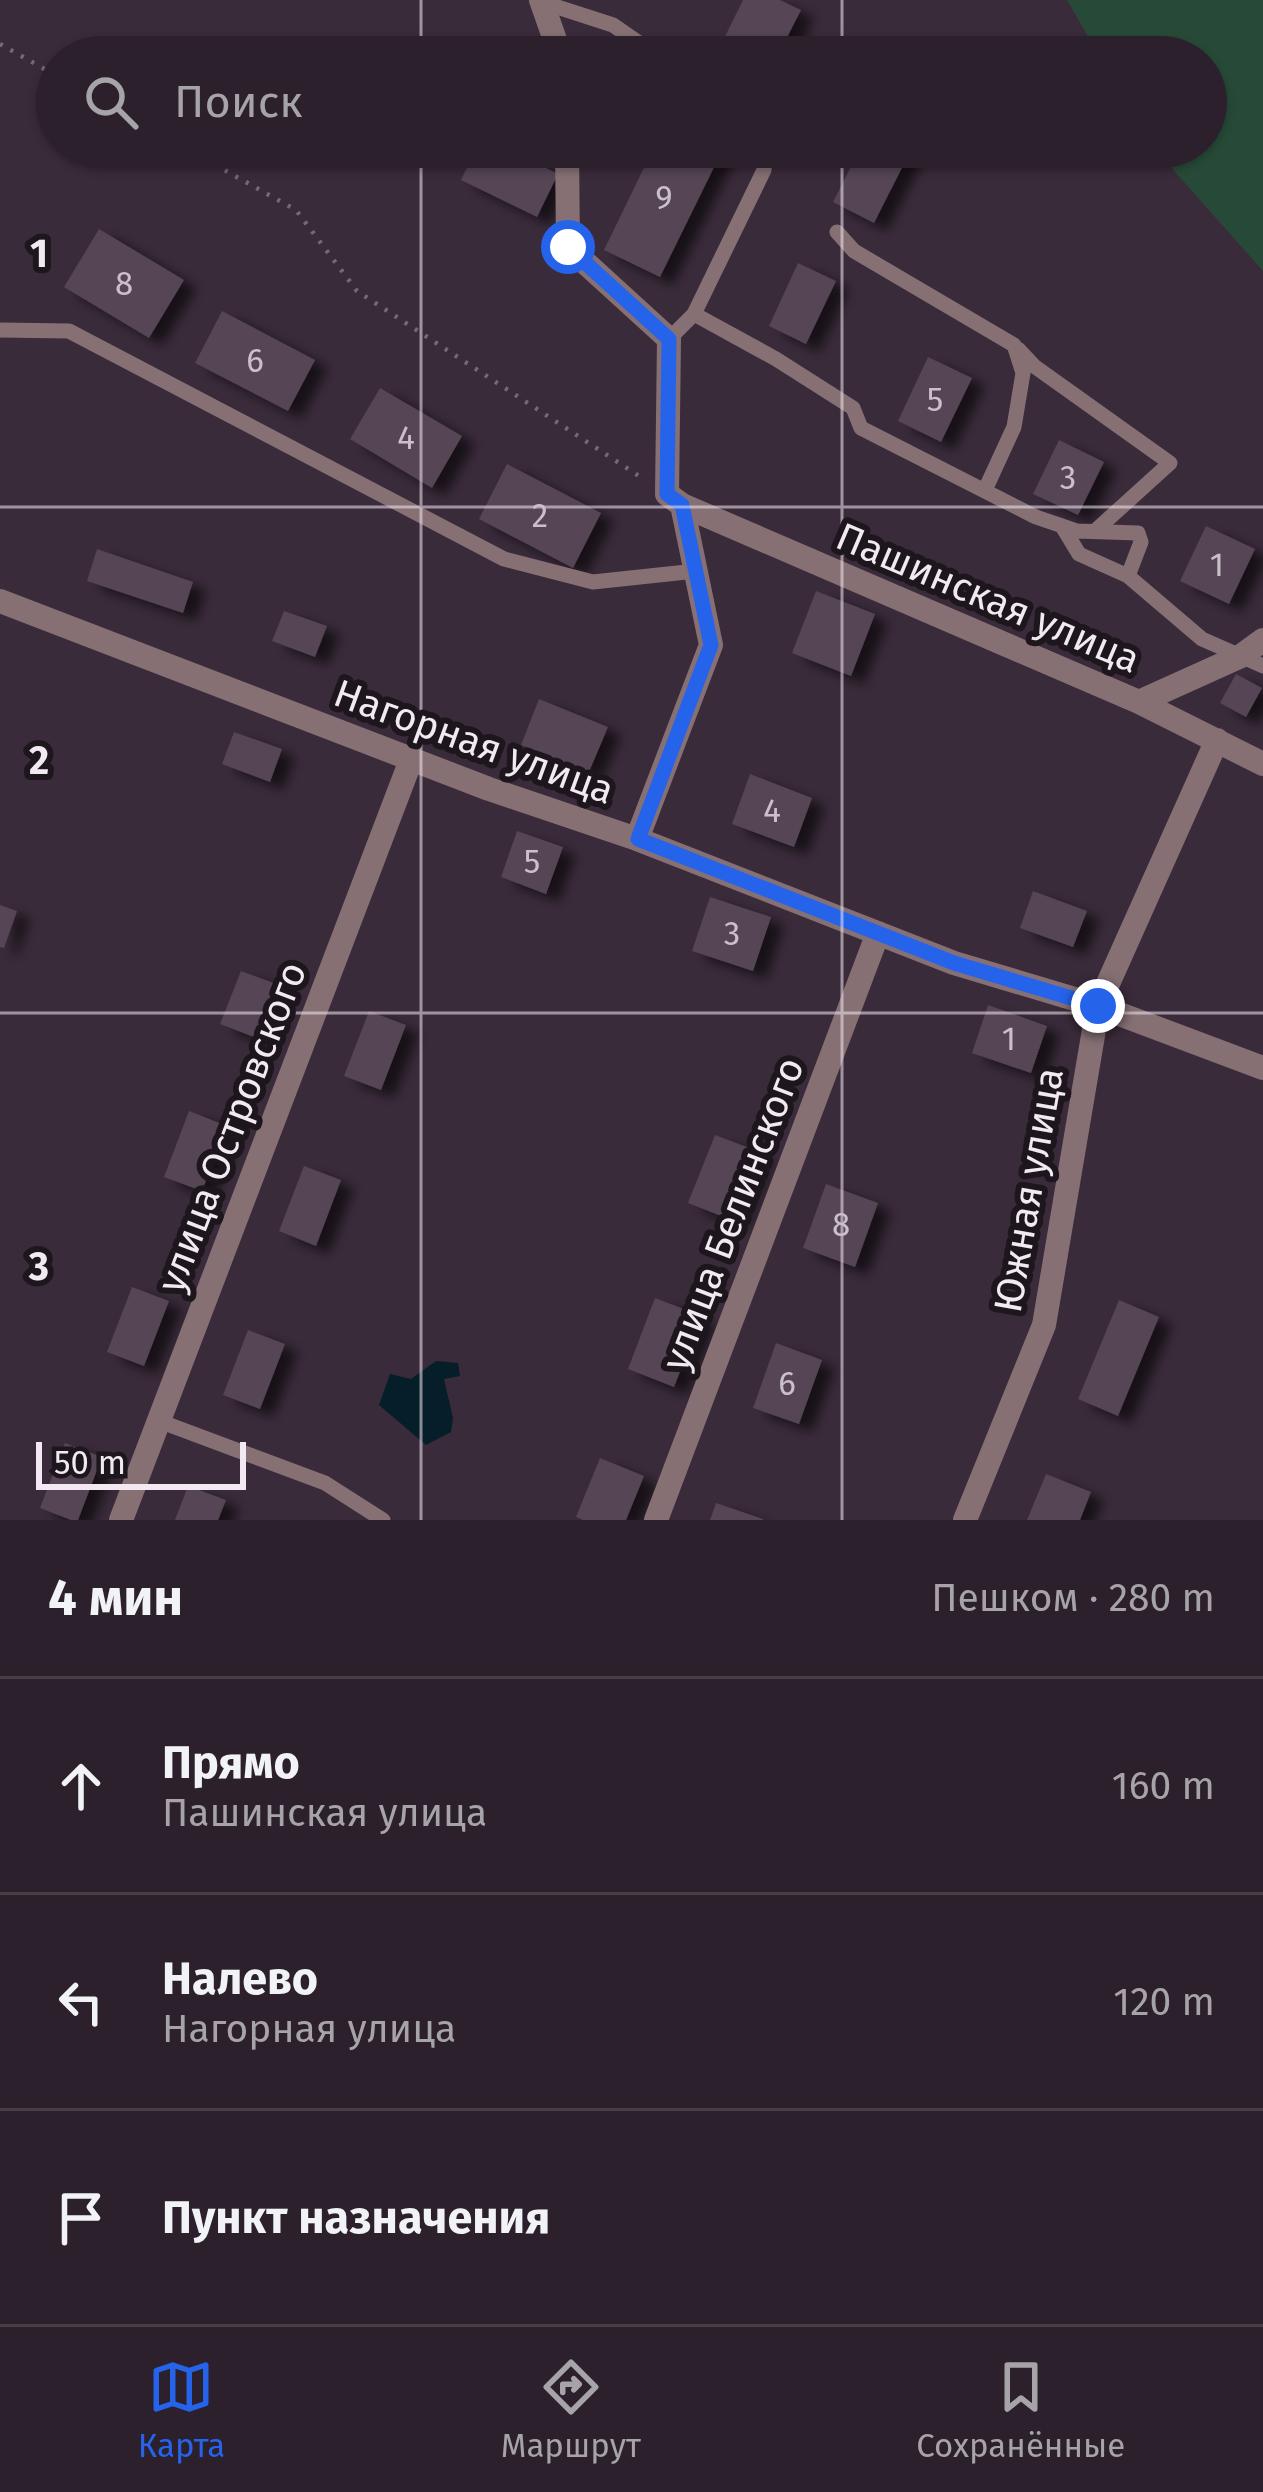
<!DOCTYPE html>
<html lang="ru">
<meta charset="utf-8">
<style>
:root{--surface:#2c202c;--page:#382d38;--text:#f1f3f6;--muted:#a6a3a9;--line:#483e48;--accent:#2563eb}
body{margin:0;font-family:"Fira Sans",sans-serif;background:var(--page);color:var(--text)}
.scale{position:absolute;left:36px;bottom:30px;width:210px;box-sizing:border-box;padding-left:12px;border:6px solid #f3e9f2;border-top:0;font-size:33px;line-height:42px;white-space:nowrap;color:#f3e9f2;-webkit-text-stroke:9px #1d161d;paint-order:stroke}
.stop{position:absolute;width:36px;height:36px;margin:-27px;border:9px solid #2563eb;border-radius:50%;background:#fff}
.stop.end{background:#2563eb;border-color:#fff;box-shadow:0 3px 12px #0008}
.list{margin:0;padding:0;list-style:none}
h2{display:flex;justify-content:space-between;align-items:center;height:156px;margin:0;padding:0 48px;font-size:51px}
h2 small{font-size:39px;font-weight:400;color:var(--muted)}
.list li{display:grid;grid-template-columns:78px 1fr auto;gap:36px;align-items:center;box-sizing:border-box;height:216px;padding:0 48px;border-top:3px solid var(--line)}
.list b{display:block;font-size:45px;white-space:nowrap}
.list p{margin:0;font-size:39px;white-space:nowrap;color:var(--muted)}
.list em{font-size:39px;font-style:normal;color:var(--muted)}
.icon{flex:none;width:66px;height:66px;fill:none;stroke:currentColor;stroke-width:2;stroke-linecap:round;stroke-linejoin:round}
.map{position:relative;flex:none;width:1263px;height:1520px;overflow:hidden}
.search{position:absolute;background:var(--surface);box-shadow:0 3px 9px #0004;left:36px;right:36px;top:36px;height:132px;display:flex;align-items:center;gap:30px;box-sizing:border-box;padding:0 42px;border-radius:66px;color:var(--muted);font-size:45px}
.sheet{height:804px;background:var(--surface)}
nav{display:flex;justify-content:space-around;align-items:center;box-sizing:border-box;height:168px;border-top:3px solid var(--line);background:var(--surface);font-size:33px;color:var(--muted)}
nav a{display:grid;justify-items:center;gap:6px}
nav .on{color:var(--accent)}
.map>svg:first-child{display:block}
.green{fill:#274a38}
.water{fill:#051e29}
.building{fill:#544454;filter:url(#shadow)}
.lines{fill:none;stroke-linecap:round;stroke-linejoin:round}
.path{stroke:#766976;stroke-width:4.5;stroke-dasharray:3 9;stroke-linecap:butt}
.lane{stroke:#867074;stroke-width:15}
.street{stroke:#867074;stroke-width:24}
.route{stroke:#2563eb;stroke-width:15}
.grid{fill:none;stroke:#f3e9f2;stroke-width:3;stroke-opacity:0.55}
.labels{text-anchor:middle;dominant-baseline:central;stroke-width:12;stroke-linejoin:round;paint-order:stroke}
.number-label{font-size:33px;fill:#cbc0ca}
.street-label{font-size:39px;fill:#f3e9f2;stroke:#1d161d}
.grid-label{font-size:39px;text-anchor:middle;font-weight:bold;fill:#f3e9f2;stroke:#1d161d;stroke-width:12;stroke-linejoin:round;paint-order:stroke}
</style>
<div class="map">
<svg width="1263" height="1520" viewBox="0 0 1263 1520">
<defs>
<filter id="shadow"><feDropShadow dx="13" dy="8" stdDeviation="6" flood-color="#0009"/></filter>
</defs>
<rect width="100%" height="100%" fill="#3a2b3a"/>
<path class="green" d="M1067,0H1263V271L1153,147H1206V57H1100Z"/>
<path class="water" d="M436,1361L458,1363L460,1376L444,1379L453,1418L451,1432L426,1445L379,1405L390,1374L411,1379Z"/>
<path class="building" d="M743,0H780L801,10L777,57H715Z
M477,147H504L558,174L537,217L461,180Z
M654,147H724L660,277L604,250Z
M861,147H905L911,150L874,223L833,202Z
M99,229L184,280L149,338L64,287Z
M798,263L836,281L806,344L769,326Z
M222,311L315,360L288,411L195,363Z
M928,357L972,378L941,442L898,421Z
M380,388L462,436L432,488L350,439Z
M1059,440L1104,462L1078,515L1033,494Z
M507,464L601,513L573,568L479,519Z
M1206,526L1255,549L1229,604L1180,581Z
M97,549L193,582L183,613L87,581Z
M816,591L875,614L851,676L792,653Z
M284,611L327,626L315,657L272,641Z
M1236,674L1262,688L1246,717L1220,703Z
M539,699L608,727L589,772L521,745Z
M234,732L282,749L270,782L222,764Z
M750,774L812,798L794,847L732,824Z
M517,831L563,847L546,894L501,877Z
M1033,891L1087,911L1073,947L1020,928Z
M710,897L771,917L753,971L692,951Z
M0,905L17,911L4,948L0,947Z
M241,971L279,985L259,1039L220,1024Z
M988,1005L1047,1026L1031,1073L972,1053Z
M369,1011L406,1025L381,1090L344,1076Z
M189,1111L227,1126L202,1191L164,1177Z
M715,1135L760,1152L734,1221L688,1203Z
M304,1166L341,1180L316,1246L279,1231Z
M826,1184L878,1203L855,1267L803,1248Z
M132,1287L169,1301L144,1366L107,1352Z
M655,1298L702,1316L674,1387L628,1369Z
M1119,1300L1159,1317L1118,1416L1078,1399Z
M248,1330L285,1344L260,1409L223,1395Z
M776,1343L822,1360L799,1424L753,1408Z
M65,1443L102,1457L78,1520H71L40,1508Z
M600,1458L644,1476L626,1520H583L576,1517Z
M1046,1474L1091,1492L1080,1520H1027Z
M188,1486L226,1500L218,1520H175Z
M716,1503L763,1519V1520H710Z"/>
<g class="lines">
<path class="path" d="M0,44L57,76
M183,147L296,210L357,291L642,478"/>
<path class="lane" d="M542,2L613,25L659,57
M837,232L854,251L1014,345L1023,373L1014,427L985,490
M694,314L776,359L853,408L861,428L1036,517L1077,531L1138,533L1141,542L1128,576L1202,639L1263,666
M0,330L69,331L504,559L593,582L696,571
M669,339L694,314L764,170L765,147
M1018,349L1034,366L1170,463L1095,531
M1062,526L1079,554L1128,576
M159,1421L325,1483L383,1520"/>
<path class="street" d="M541,0L561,57
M567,147L568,247L669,339L667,494L682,505L1139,702L1263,764
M0,601L489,789L637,839L954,963L1098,1006L1263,1068
M1139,702L1241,656L1263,640
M637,839L711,645L682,505
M121,1520L411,760
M656,1520L878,933
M965,1520L1044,1325L1098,1006L1217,740"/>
</g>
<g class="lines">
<path class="route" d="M568,247L669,339L667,494L682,505L711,645L638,839L954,963L1098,1006"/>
</g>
<path class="grid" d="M421,0V57M842,0V57M421,147V1520M842,147V1520M0,507H1263M0,1013H1263"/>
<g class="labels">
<g class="number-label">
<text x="664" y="198">9</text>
<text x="124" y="284">8</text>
<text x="255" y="361">6</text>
<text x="935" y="400">5</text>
<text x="406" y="438">4</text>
<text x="1068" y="478">3</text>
<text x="540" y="516">2</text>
<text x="1217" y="565">1</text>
<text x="772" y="811">4</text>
<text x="532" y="862">5</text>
<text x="732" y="934">3</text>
<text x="1009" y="1039">1</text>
<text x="841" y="1225">8</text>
<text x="787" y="1384">6</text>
</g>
<g class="street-label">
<text transform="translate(988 598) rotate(23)">Пашинская улица</text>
<text transform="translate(474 742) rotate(20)">Нагорная улица</text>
<text transform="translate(232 1127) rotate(-69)">улица Островского</text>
<text transform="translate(1029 1190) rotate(-80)">Южная улица</text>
<text transform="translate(733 1214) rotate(-69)">улица Белинского</text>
</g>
</g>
<g class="grid-label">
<text x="39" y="267">1</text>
<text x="39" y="774">2</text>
<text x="39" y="1280">3</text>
</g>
</svg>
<div class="scale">50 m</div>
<div class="stop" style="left:568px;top:247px"></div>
<div class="stop end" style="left:1098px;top:1006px"></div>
<div class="search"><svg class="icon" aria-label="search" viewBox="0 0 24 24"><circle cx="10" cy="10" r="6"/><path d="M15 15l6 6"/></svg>Поиск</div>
</div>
<section class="sheet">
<h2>4 мин<small>Пешком · 280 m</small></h2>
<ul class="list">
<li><svg class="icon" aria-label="ahead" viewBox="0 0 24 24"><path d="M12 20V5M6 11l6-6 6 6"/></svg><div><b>Прямо</b><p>Пашинская улица</p></div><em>160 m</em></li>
<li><svg class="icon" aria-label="left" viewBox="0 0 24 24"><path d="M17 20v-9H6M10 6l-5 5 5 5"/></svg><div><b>Налево</b><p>Нагорная улица</p></div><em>120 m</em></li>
<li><svg class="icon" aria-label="arrive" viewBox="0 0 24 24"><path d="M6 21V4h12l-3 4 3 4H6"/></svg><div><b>Пункт назначения</b></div></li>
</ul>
</section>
<nav>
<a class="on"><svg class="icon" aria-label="map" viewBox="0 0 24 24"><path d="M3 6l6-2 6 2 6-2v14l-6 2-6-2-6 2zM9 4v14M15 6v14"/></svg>Карта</a>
<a><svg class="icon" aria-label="directions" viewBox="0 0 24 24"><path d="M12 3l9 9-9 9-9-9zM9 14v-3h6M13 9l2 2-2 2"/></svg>Маршрут</a>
<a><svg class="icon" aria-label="saved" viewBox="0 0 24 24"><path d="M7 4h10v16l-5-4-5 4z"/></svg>Сохранённые</a>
</nav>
